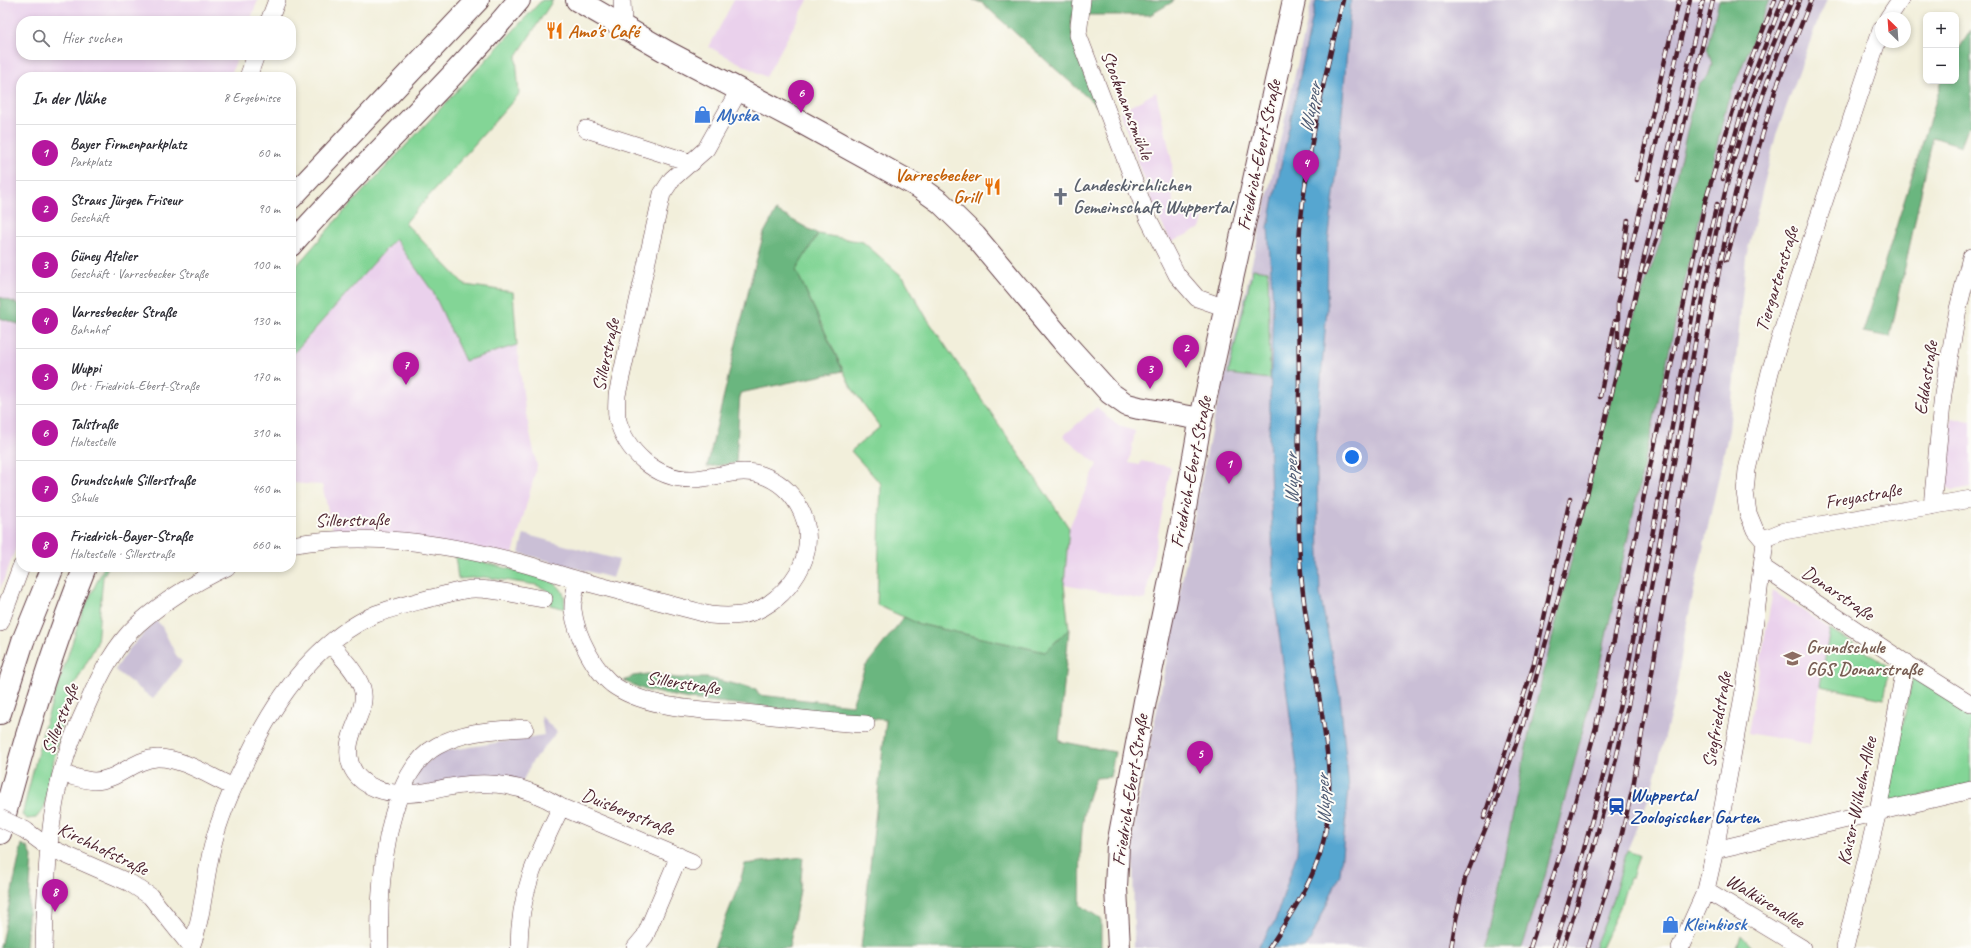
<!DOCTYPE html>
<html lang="de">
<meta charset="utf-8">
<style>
:root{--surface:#fff;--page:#f2f2f3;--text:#2b2b33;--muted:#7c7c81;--line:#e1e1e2;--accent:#b5179e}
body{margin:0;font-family:Caveat,sans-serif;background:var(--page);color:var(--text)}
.controls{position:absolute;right:12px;top:12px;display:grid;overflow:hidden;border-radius:8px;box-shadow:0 2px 6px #0003}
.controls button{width:36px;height:36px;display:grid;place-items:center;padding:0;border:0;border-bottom:1px solid var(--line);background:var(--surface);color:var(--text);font:20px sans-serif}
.compass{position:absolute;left:1875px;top:12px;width:36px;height:36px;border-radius:50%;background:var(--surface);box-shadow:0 2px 6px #0003;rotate:335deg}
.you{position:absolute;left:1352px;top:457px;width:14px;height:14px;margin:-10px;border:3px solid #fff;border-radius:50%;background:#1a73e8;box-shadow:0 0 0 6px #1a73e833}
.badge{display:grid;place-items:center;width:26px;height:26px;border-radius:50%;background:var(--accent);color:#fff;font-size:13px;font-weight:700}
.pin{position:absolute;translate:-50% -33px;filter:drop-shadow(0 1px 2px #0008)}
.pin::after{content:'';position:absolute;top:21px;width:14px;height:12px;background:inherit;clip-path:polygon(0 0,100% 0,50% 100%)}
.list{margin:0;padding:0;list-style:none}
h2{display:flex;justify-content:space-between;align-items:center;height:52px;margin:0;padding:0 16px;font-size:17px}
h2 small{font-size:13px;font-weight:400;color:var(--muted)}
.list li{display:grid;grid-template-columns:26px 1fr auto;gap:12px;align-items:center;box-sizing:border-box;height:56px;padding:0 16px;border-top:1px solid var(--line)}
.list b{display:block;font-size:15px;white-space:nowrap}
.list p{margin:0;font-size:13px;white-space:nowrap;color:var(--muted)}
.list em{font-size:13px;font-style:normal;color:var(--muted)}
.icon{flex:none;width:22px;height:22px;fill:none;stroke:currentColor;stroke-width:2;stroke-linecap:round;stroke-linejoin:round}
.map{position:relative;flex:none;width:1971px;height:948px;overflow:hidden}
.search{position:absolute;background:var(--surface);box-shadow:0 2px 6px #0003;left:16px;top:16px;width:280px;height:44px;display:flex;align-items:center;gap:10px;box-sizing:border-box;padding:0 14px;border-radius:16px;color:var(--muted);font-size:15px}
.panel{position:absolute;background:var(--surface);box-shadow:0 2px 6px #0003;left:16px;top:72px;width:280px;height:500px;border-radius:16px}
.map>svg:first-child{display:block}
.built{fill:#ead1ec}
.industrial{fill:#cabfd6}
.green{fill:#83d596;stroke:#667a60}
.forest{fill:#6ab67f;stroke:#5a6a55}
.water{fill:#56a6d0;stroke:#50627e}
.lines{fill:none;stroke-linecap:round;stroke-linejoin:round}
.minor-casing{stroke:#633e45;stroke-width:18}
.major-casing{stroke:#633e45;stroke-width:24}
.highway-casing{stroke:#633e45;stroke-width:24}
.minor{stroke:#fff;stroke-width:17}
.major{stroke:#fff;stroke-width:22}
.highway{stroke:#fff;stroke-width:22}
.rail-casing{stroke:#4a1f2b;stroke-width:4.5}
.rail{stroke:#fdfcf7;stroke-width:3;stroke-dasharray:9;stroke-linecap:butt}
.minor-bridge-casing{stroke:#633e45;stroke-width:18;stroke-linecap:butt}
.minor-bridge{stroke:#fff;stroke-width:17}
.labels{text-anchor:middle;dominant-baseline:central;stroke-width:4;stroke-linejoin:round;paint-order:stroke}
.food-label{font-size:19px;font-weight:bold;fill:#c56008;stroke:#fdfcf7;text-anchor:start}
.street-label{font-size:19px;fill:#4a1f2b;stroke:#fdfcf7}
.shop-label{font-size:19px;font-weight:bold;fill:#366cbe;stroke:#fdfcf7;text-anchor:start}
.worship-label{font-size:19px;font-weight:bold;fill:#5b616d;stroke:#fdfcf7;text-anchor:start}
.education-label{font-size:19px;font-weight:bold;fill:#785e54;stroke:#fdfcf7;text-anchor:start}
.transit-label{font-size:19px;font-weight:bold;fill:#164399;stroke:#fdfcf7;text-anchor:start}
.water-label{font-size:20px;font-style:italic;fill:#4f5c75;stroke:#fdfcf7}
</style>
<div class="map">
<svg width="1971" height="948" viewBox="0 0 1971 948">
<rect width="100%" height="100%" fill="#fdfcf7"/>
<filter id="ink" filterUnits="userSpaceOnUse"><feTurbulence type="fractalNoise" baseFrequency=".025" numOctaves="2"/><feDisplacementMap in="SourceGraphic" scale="8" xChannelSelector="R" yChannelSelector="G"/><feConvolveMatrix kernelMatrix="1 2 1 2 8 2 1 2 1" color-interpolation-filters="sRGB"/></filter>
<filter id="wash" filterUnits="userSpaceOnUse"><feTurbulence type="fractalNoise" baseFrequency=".012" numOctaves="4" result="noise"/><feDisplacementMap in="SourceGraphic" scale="16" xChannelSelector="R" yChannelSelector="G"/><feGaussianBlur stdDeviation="0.9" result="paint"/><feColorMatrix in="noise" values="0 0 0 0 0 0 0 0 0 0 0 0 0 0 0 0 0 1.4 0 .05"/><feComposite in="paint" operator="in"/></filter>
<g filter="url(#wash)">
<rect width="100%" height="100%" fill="#f2efdb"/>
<path class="built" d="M0,0H258L250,21H21V55H238L230,77H21V305L0,297Z
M734,0H808L766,77L709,47Z
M1156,92L1172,161L1173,209L1203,216L1201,228L1171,242L1157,214L1120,112Z
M395,239L433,292L465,361L517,345L525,409L537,466L513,554L333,531L322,485L291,483V356Z
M0,318L21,325V535L0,589Z
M1097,407L1108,418L1122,427L1135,431L1129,463L1140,465L1141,461L1171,467L1145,600L1064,585L1069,528L1097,464L1063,436Z
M1951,418L1971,421V487L1954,490L1948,488L1944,479Z
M1773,591L1830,629L1810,744L1748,733Z"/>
<path class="industrial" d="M1312,0H1719L1707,48L1712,64L1708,76L1698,86L1661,240L1625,342L1530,727L1489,934L1484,948H1134L1133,833L1212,427L1242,307Z
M1769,0H1827L1819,17L1776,135L1746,257L1729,430L1685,632L1675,697L1650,795L1627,851L1608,914L1594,948H1522L1544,879L1599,668L1683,288L1727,103Z
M524,534L619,560L613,578L519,553Z
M156,621L161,625L176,655L182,662L153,699L115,670L129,649Z
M541,716L557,732L532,762L522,782L414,787L412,781L418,769L444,750L446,751L544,735Z"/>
<path class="green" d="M542,0H553L516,57L519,94L405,223L465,285L513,292L517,345L465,361L433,292L395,239L291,356V272L340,216Z
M818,234L863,242L904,278L926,317L1069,528L1064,585L1069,629L1045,652L919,624L877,605L881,484L851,451L880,427L851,387L796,270Z
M1253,269L1268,271L1270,379L1228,374Z
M455,555L549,579C563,589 565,592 565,609L550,605V595L547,590L536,585L484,577L458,579Z
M104,567H108L103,577L97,643L66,701L44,808L36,818L27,819L22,815L45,724L82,613Z
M1830,629L1887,665L1889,671L1884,699L1820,686Z
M1913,675L1971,711V784L1890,803L1887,801Z
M1627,851L1639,855L1632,878H1629L1620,907L1601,948H1594L1608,914Z
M1741,935L1753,948H1737Z"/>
<path class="forest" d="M973,0H1174V1L1150,15H1072C1068,46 1088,80 1099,108L982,3Z
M1719,0H1769L1727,103L1683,288L1599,668L1544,879L1522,948H1484L1489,934L1530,728L1625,342L1661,240L1698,86L1708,76L1712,64L1707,48Z
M1971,30V127H1968L1961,146L1933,137L1890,337L1863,332L1942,81H1956V53Z
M776,211L818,234L796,270L843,371L740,393L736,463L707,467L752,276L764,233Z
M0,297L21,305V325L0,318Z
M904,617L919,624L1045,652L1069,629L1059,741L1115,752L1110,777L1096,778C1076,816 1082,864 1080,905L1101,919V948H861L886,720L689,699L645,690L624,681L633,676L648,674L677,678H708L756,689L759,695L852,705L865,667Z
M22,844L28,848L32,856L26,948H0Z
M803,857L800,890L789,948H714L739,885L745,864Z"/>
<path class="water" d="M1316,0H1351L1338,162L1328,243L1327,309L1316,439L1320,594L1340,696L1349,789L1340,874L1310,942L1305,948H1257L1275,921L1297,853L1300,791L1274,596L1269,436L1273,304L1268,227Z"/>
</g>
<g filter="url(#ink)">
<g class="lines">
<defs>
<path id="minor" d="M622,0L623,26
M1082,0L1078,35L1148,218L1177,275L1197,298L1226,308
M1888,18L1900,0
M269,21L277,0
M248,77L256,55
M586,129L692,163
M1932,506L1943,394L1958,309L1971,257
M1765,542L1755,530L1748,513L1745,492L1747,470L1770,372L1796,286L1881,30
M291,545C365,531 441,543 513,561C535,566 556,574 578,580C621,592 666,603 710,615C732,617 751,617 770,603C786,592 802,572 806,552C813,519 793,486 762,475C739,467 716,478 693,479C656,480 625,451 617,417C616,410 617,402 617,395L662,194L672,179L706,149L739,90
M1762,567L1904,662L1971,704
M577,580C576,589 572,601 573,610C576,635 595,673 616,687C650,709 706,710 745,713C785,717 826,722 866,724
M0,623L21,567
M330,643C341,657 356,671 362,688C368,708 351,726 349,746C344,791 398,799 430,791C478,779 518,780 561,807L692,862
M61,774C72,776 84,780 94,781C117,781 134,759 157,758C181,757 211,777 233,787
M25,830L48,847L130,883L150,896L192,948
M1715,850L1971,790
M1706,890L1802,948
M191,947C204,914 204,878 213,844C220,816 232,789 245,763C273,702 313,642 376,614C394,607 412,603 431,598C445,595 461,589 475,589C498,589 522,596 544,599
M44,948C46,881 47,805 71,742C76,729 82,716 88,703C100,675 115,645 138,624C164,601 195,582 227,567
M380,948C378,894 384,775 437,746C465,730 495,730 525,728
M519,948C519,892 537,856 561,807
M635,948L645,936L679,856
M1680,948L1706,890L1715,850L1751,652L1765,542L1769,537L1784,531L1971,499
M1845,948L1878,811L1906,662"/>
<path id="major" d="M577,0L667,52L799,121L919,187L940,202L975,236L1063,341L1110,393L1127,405L1139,408L1201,419
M1119,948L1116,888L1118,845L1145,701L1185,508L1200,423L1294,0"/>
<path id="highway" d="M291,198L478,0
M291,245C365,161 448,86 519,0
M0,713L23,641L53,567
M0,833C23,743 50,654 85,567"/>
</defs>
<use href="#minor" class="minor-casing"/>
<use href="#major" class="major-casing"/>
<use href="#highway" class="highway-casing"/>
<use href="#minor" class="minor"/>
<use href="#major" class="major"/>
<use href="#highway" class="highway"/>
<defs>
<path id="rail" d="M1723,179L1748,89L1783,0
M1637,180L1679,0
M1726,260L1776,88L1811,0
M1645,272L1658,236L1713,0
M1620,277L1628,220
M1618,348V304L1690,0
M1600,397L1615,321
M1484,818L1534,664L1570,499
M1269,948C1288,919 1309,888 1320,854C1339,793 1324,728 1314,666C1306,622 1299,576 1299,531C1298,481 1299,431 1299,380C1299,330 1296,279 1300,229C1307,152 1325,75 1343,0
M1451,948L1456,919L1465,879L1495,805L1523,724L1587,495L1633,306L1703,0
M1530,948L1562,849L1596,727L1705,202L1740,88L1775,0
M1554,948C1584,858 1607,765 1627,673L1701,268L1717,204
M1563,948C1622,774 1650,592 1683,412C1697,334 1709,257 1728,180C1744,119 1766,58 1792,0
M1588,948L1614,866L1633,787L1718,276C1736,178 1759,91 1800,0"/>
</defs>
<use href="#rail" class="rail-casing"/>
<use href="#rail" class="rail"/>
<defs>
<path id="minor-bridge" d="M0,818L25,830"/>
</defs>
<use href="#minor-bridge" class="minor-bridge-casing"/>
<use href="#minor-bridge" class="minor-bridge"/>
</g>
</g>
<defs>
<symbol id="restaurant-bare" viewBox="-9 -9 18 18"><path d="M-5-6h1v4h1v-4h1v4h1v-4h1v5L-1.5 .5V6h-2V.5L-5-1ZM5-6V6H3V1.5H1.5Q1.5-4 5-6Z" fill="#e8710a" stroke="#fdfcf7" stroke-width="2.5" paint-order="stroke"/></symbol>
<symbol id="shop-bare" viewBox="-9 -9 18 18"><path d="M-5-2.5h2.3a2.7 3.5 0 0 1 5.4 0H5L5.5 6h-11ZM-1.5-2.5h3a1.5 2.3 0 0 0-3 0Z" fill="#3f7fe0" stroke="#fdfcf7" stroke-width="2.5" paint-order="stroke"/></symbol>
<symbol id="church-bare" viewBox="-9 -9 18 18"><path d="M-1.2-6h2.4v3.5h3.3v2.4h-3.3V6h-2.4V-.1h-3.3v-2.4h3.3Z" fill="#6b7280" stroke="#fdfcf7" stroke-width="2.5" paint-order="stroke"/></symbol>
<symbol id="school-bare" viewBox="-9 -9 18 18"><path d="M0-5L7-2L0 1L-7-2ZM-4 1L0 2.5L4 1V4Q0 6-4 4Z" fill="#8d6e63" stroke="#fdfcf7" stroke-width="2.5" paint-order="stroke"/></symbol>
<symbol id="station-bare" viewBox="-9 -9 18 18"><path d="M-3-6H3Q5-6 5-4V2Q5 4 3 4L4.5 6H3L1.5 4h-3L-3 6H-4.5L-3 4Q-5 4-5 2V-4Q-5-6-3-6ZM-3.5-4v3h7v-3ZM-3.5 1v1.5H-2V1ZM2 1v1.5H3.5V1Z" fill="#1a4fb4" stroke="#fdfcf7" stroke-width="2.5" paint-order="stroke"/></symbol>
</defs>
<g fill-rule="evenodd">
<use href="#restaurant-bare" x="542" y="18" width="25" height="25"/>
<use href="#shop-bare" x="690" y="102" width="25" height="25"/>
<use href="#restaurant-bare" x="980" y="174" width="25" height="25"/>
<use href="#church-bare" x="1048" y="184" width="25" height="25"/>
<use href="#school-bare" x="1780" y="646" width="25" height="25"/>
<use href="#station-bare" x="1604" y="794" width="25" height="25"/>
<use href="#shop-bare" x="1658" y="912" width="25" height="25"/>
</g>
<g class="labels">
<g class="food-label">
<text x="568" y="31">Amo's Café</text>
<text x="980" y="175" text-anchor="end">Varresbecker<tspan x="980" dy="22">Grill</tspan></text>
</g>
<g class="street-label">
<text transform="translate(1127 105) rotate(69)">Stockmannsmühle</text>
<text transform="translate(1259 155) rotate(-78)">Friedrich-Ebert-Straße</text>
<text transform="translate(1777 279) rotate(-73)">Tiergartenstraße</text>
<text transform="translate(606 355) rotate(-78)">Sillerstraße</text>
<text transform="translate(1926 378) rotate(-81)">Eddastraße</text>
<text transform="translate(1191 472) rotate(-79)">Friedrich-Ebert-Straße</text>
<text transform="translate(1863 496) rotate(-10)">Freyastraße</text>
<text transform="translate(352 520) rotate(-1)">Sillerstraße</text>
<text transform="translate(1838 593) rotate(34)">Donarstraße</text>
<text transform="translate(683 683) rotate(9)">Sillerstraße</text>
<text transform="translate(60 719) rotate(-69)">Sillerstraße</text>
<text transform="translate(1717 720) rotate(-80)">Siegfriedstraße</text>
<text transform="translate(1130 790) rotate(-81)">Friedrich-Ebert-Straße</text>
<text transform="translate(1857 801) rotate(-78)">Kaiser-Wilhelm-Allee</text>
<text transform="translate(628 812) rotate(22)">Duisbergstraße</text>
<text transform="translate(103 849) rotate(26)">Kirchhofstraße</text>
<text transform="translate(1765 901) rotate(31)">Walkürenallee</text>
</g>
<g class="shop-label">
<text x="716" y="115">Myska</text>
<text x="1683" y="924">Kleinkiosk</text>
</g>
<g class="worship-label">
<text x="1073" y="185">Landeskirchlichen<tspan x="1073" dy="22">Gemeinschaft Wuppertal</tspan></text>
</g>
<g class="education-label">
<text x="1806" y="647">Grundschule<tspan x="1806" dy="22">GGS Donarstraße</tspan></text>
</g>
<g class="transit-label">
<text x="1630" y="795">Wuppertal<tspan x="1630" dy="22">Zoologischer Garten</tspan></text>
</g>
<g class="water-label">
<text transform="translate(1310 108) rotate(-79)">Wupper</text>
<text transform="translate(1291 479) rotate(-91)">Wupper</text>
<text transform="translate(1323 800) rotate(-92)">Wupper</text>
</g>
</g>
</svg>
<div class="controls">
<button>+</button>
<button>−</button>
</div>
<svg class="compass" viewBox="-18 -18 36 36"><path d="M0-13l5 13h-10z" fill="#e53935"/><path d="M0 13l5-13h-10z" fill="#7c7c81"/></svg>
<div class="you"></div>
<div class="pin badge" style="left:1229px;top:484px">1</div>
<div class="pin badge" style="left:1186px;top:368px">2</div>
<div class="pin badge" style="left:1150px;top:389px">3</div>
<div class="pin badge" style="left:1306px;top:183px">4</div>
<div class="pin badge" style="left:1200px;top:774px">5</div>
<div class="pin badge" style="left:801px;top:113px">6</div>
<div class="pin badge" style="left:406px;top:385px">7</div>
<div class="pin badge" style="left:55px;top:912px">8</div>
<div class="search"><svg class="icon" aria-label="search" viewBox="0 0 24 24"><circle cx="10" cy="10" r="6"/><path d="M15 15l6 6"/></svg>Hier suchen</div>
<section class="panel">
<h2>In der Nähe<small>8 Ergebnisse</small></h2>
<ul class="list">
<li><span class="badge">1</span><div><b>Bayer Firmenparkplatz</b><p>Parkplatz</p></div><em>60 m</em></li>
<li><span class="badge">2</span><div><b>Straus Jürgen Friseur</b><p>Geschäft</p></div><em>90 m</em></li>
<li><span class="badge">3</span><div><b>Güney Atelier</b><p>Geschäft · Varresbecker Straße</p></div><em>100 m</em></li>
<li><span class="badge">4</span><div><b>Varresbecker Straße</b><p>Bahnhof</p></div><em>130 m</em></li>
<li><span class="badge">5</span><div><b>Wuppi</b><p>Ort · Friedrich-Ebert-Straße</p></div><em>170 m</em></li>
<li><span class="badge">6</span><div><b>Talstraße</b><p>Haltestelle</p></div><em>310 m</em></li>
<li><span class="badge">7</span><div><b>Grundschule Sillerstraße</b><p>Schule</p></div><em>460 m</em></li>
<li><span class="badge">8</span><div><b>Friedrich-Bayer-Straße</b><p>Haltestelle · Sillerstraße</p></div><em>660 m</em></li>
</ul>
</section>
</div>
